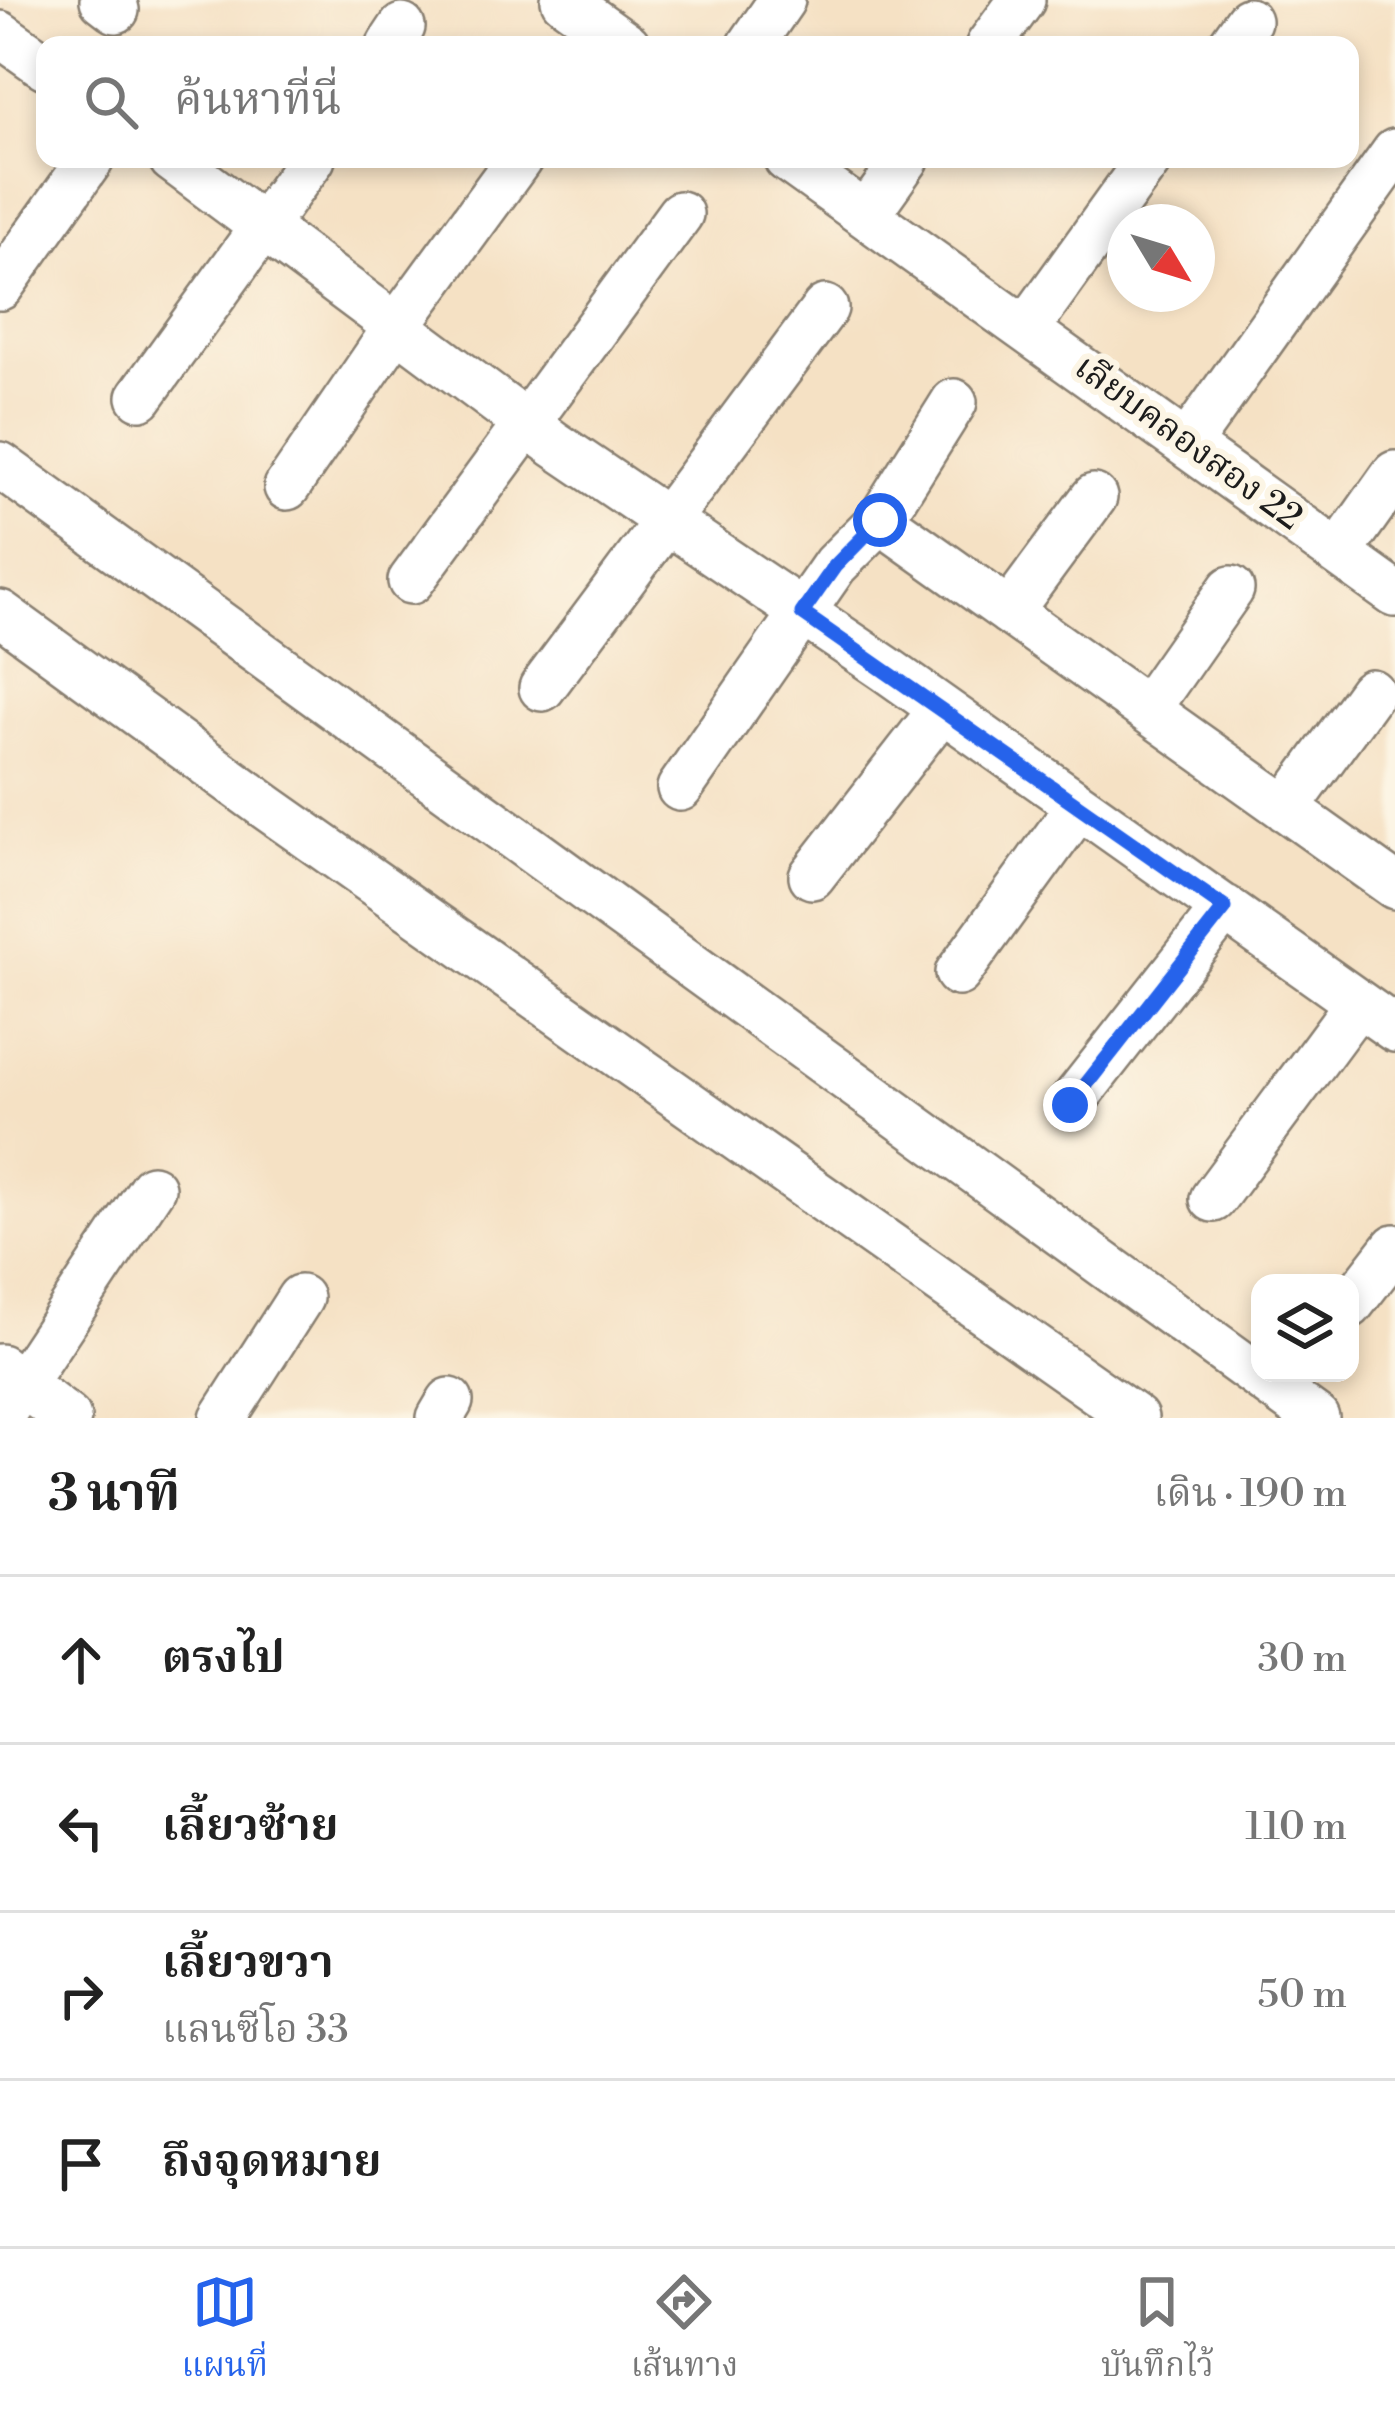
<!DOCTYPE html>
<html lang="th">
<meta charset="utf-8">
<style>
:root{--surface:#fff;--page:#f6f6f6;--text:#222;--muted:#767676;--line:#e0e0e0;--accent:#2563eb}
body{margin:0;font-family:"Libre Bodoni","Noto Serif Thai",serif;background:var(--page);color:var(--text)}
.controls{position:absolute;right:36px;bottom:36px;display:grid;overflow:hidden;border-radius:24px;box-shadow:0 6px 18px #0003}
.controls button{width:108px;height:108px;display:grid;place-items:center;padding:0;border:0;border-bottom:3px solid var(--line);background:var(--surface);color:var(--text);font:60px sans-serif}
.compass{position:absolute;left:1107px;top:204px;width:108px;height:108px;border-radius:50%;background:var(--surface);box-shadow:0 6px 18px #0003;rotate:128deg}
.stop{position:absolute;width:36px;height:36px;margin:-27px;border:9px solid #2563eb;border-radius:50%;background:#fff}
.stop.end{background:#2563eb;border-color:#fff;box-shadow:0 3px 12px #0008}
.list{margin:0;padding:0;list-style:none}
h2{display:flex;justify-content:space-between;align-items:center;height:156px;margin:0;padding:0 48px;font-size:51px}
h2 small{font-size:39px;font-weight:400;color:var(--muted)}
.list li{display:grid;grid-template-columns:78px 1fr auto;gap:36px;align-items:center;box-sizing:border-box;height:168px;padding:0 48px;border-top:3px solid var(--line)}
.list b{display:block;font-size:45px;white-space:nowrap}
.list p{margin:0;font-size:39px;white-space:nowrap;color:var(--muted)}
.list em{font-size:39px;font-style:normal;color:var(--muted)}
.icon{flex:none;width:66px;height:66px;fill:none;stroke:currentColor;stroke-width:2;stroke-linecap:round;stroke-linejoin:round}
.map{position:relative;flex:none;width:1395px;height:1418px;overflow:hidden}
.search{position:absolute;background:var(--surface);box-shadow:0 6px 18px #0003;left:36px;right:36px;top:36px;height:132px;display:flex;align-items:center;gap:30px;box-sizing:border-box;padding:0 42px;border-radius:24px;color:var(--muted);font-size:45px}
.sheet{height:828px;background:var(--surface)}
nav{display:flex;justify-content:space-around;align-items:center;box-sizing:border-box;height:168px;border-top:3px solid var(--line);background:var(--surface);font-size:33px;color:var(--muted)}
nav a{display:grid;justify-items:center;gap:6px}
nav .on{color:var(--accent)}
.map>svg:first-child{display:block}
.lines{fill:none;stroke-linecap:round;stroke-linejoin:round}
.minor-casing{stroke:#887e70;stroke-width:50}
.minor{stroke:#fff;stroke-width:45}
.route{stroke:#2563eb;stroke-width:15}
.labels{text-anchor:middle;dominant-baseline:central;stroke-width:12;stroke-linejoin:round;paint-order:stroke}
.street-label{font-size:36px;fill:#1c1c1c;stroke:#fcf5e5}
</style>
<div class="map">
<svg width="1395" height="1418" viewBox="0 0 1395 1418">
<rect width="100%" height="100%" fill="#fcf5e5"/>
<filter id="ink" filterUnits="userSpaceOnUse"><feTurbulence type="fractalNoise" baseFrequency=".00833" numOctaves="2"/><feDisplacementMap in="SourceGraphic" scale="24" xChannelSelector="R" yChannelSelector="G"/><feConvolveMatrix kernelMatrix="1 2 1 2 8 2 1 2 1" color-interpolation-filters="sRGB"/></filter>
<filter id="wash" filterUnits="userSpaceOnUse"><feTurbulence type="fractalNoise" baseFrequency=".004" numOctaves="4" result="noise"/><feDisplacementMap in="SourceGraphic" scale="48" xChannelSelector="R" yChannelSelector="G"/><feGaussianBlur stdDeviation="2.7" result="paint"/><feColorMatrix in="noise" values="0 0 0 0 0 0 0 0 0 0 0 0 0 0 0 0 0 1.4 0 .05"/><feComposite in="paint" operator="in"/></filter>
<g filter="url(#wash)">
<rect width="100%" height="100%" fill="#f5e1c4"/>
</g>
<g filter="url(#ink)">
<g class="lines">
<defs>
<path id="minor" d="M103,0L116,10
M564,0L627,45
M0,34L45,66
M390,45L402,27
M751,45L782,0
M989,45L1022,0
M1231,45L1248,21
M172,159L554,444L886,669L1395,1029
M787,159L1395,594
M866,215L906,159
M0,287L91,159
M1027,328L1149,159
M140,397L312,159
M1188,443L1395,152
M0,465L1316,1418
M287,487L397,326L519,159
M880,520L1395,886
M1339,553L1395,474
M411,581L680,214
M1009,612L1094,497
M0,613L268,808L1135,1418
M542,688L825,308
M1147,709L1231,589
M680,788L835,565L880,520L954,402
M1286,809L1371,692
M812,876L942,709
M958,973L1079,806
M1070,1105L1225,908
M1213,1199L1358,1003
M1350,1305L1395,1247
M0,1367L68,1418
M0,1417L152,1188
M223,1418L300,1298
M440,1418L450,1401"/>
</defs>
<use href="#minor" class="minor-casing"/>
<use href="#minor" class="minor"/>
</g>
</g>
<g class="lines" filter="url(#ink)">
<path class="route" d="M880,520L835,566L802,613L1225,908L1070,1105"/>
</g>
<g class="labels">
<g class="street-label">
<text transform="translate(1188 443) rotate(36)">เลียบคลองสอง 22</text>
</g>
</g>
</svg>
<div class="controls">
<button><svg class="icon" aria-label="layers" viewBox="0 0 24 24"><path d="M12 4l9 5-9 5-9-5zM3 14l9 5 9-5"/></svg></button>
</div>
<svg class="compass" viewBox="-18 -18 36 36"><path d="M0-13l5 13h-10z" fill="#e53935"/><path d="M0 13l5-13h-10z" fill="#767676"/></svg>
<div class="stop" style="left:880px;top:520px"></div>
<div class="stop end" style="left:1070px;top:1105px"></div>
<div class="search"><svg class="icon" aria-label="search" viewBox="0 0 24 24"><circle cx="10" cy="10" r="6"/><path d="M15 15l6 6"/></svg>ค้นหาที่นี่</div>
</div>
<section class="sheet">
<h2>3 นาที<small>เดิน · 190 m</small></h2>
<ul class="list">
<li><svg class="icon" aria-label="ahead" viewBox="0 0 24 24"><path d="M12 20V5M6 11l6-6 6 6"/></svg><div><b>ตรงไป</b></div><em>30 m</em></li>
<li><svg class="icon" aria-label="left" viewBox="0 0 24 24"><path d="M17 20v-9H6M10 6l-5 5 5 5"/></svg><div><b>เลี้ยวซ้าย</b></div><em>110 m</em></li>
<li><svg class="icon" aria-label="right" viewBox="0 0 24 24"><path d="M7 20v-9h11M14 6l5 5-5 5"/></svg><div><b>เลี้ยวขวา</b><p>แลนซีโอ 33</p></div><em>50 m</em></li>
<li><svg class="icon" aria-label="arrive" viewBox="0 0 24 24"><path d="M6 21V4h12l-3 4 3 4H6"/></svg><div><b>ถึงจุดหมาย</b></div></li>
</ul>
</section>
<nav>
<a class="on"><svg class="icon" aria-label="map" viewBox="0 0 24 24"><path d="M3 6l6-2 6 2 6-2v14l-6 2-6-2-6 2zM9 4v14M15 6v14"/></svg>แผนที่</a>
<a><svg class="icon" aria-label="directions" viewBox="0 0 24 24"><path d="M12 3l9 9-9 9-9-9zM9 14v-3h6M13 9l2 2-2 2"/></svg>เส้นทาง</a>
<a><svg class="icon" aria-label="saved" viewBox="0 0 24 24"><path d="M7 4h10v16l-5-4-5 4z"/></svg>บันทึกไว้</a>
</nav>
